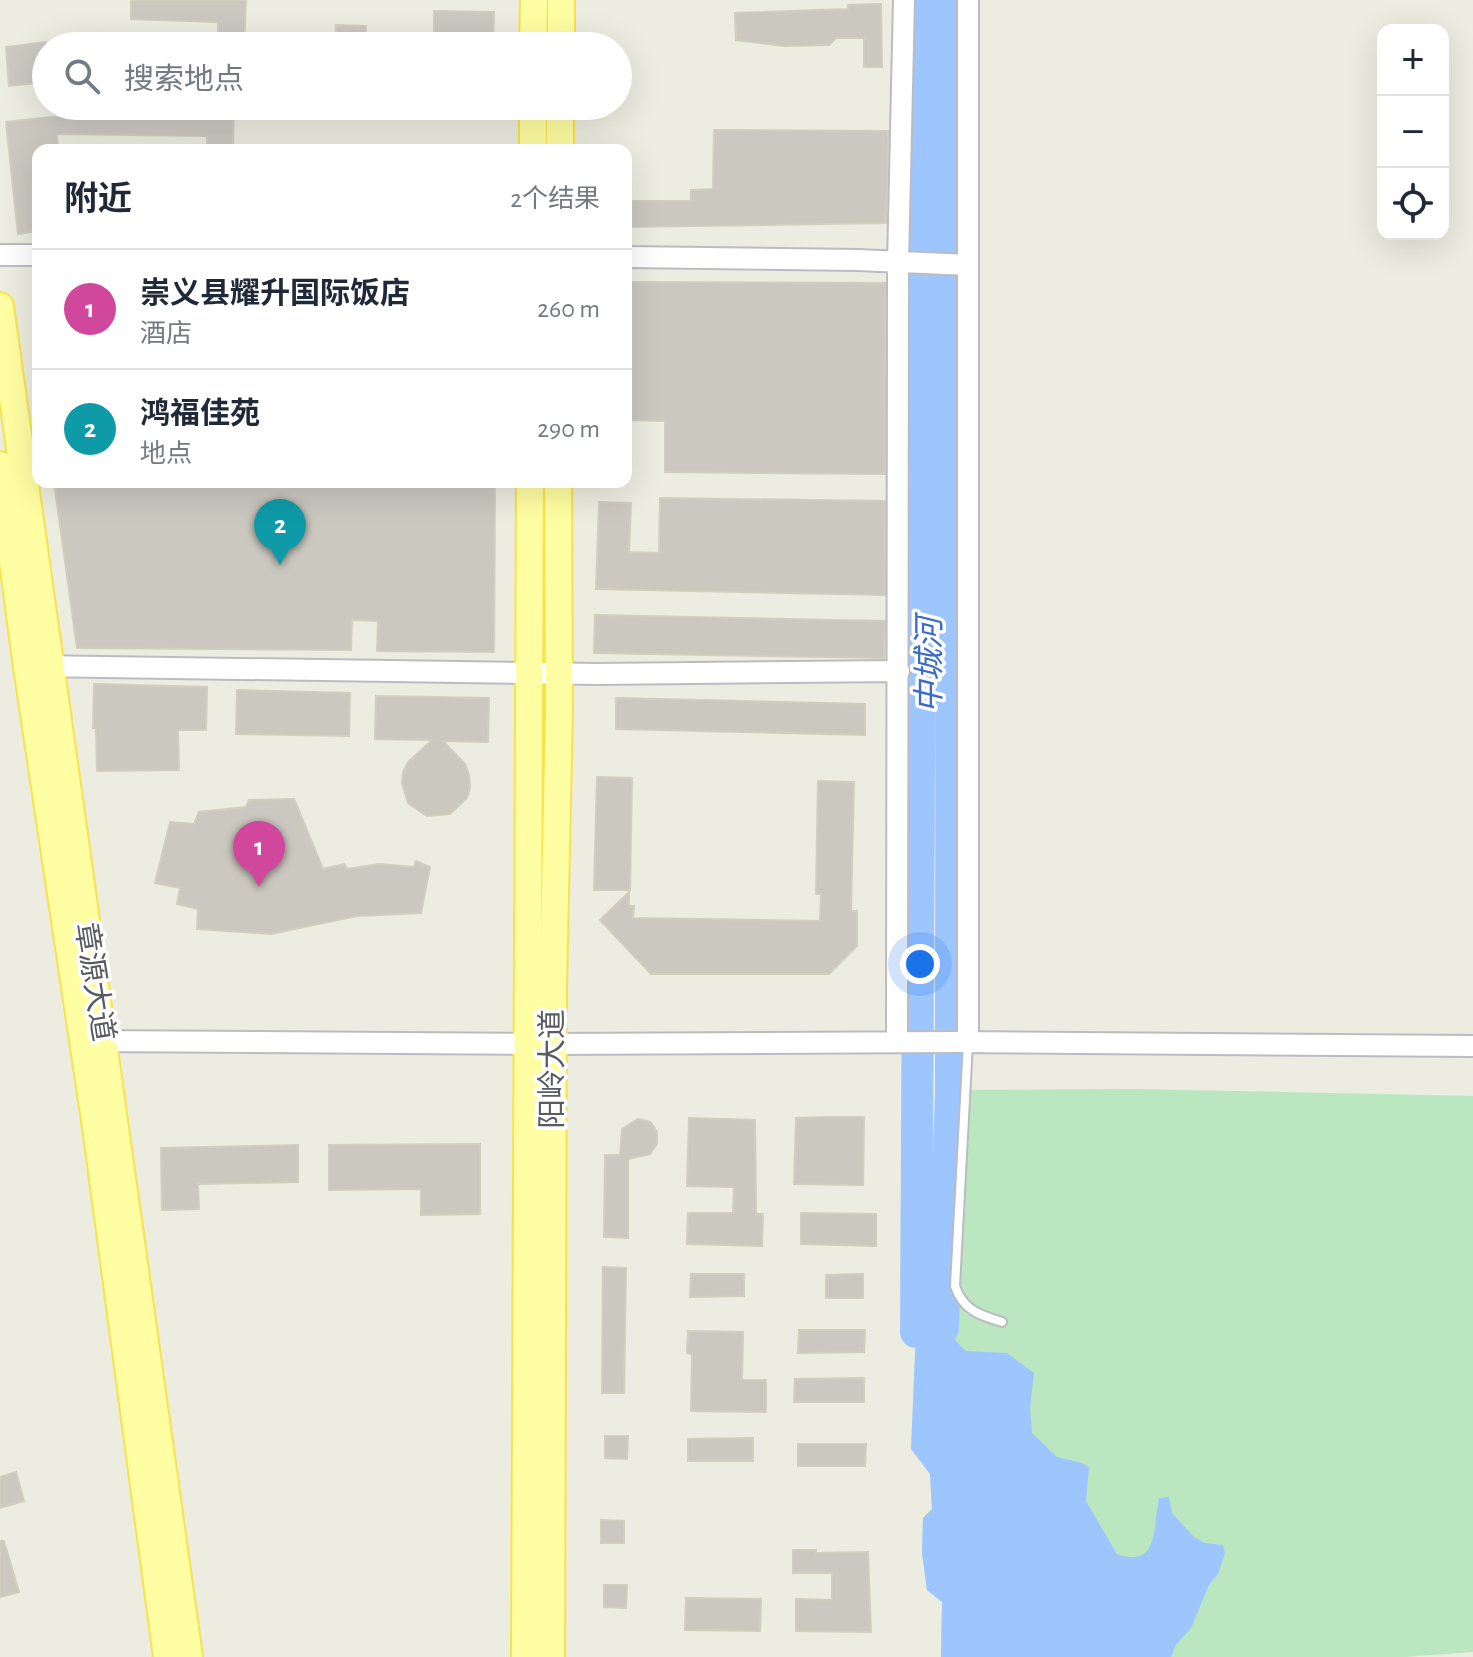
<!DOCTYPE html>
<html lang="zh">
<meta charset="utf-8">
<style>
:root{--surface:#fff;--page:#f6f6f7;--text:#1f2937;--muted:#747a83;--line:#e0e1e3;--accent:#f24f20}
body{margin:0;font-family:"Alegreya Sans","Noto Sans SC",sans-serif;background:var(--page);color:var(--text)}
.controls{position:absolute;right:24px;top:24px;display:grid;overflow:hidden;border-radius:16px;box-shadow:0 8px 32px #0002}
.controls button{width:72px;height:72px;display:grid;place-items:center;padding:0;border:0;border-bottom:2px solid var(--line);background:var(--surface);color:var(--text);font:40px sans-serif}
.you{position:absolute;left:920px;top:964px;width:28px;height:28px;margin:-20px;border:6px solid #fff;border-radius:50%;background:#1a73e8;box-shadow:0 0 0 12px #1a73e833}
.badge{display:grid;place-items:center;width:52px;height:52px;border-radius:50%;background:var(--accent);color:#fff;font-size:26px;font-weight:700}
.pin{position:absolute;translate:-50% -66px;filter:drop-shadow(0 2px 4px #0008)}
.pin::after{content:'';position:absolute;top:42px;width:28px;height:24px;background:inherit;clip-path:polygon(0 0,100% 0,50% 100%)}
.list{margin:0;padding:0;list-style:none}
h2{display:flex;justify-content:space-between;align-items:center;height:104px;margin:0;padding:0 32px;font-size:34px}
h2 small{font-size:26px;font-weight:400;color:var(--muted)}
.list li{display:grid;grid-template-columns:52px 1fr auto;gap:24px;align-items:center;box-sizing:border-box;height:120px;padding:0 32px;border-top:2px solid var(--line)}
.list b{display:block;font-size:30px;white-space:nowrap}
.list p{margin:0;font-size:26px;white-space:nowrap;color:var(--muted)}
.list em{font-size:26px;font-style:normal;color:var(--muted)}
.icon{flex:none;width:44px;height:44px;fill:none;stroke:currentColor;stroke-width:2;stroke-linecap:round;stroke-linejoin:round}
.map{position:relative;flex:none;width:1473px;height:1657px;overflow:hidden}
.search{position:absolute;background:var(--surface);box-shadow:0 8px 32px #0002;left:32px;top:32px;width:600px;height:88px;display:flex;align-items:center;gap:20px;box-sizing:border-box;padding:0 28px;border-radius:44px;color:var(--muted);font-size:30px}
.panel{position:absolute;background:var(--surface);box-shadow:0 8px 32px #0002;left:32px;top:144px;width:600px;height:344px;border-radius:16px}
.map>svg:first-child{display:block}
.green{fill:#bae6c0}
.water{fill:#9dc6ff}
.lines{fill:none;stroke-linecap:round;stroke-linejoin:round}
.river{stroke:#9dc6ff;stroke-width:32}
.building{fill:#cac8bf;stroke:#d2cebe;stroke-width:2}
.service-casing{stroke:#bbbcc3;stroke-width:12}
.tertiary-casing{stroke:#bbbcc3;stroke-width:24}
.primary-casing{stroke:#f9e24d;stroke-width:30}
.service{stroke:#fff;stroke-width:8}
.tertiary{stroke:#fff;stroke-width:20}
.primary{stroke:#fffea2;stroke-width:26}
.labels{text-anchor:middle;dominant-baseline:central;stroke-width:7;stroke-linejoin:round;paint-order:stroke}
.street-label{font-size:30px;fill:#595b62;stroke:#fff}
.water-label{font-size:32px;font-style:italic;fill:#3a6bc8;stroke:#fff}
</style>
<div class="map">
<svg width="1473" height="1657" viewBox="0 0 1473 1657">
<rect width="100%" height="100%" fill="#edece0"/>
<path class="green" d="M1132,1089L1473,1096V1652L1405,1657H941L942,1602L927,1590L922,1553L923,1518L932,1509L930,1474L911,1449L916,1332L943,1328L955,1090Z"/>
<path class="water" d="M943,1328L966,1351L1007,1353L1034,1373L1030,1408L1032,1433L1057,1457L1082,1463L1089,1467L1086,1501L1117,1554C1160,1570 1153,1524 1159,1498L1169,1497L1172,1513L1194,1537L1205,1543L1223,1545L1225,1553L1218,1574L1209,1585L1191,1628L1176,1645L1171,1657H941L942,1602L927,1590L922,1553L923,1518L932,1509L930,1474L911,1449L916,1332Z"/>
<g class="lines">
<path class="river" d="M923,0L916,1332L943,1328L951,1092L952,0"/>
</g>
<path class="building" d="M131,0H246L244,46H218V22L131,19Z
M881,4L882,67H864V38H836L829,45L784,46L736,40L735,13L848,9V5Z
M434,11L494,12L493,46H434Z
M336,25L366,26L365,46H335Z
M46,42V82L9,86L6,47Z
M71,106H234L233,150H207V136L57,134L58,150H38V231L18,234L6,122L71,115Z
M714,130L888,131L886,223L626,227V201H691V190L713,189Z
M626,282L885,283V474L665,472V421L626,420Z
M54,482H495L494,652L377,651L378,621L352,620L351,650L77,648Z
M660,498L885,501V595L596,589L599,502L631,503L629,552L659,553Z
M595,615L885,621L884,658L594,653Z
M94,684L207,687L206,730H178L179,770L97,771L96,728H93Z
M237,690L350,693L349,736L236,734Z
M376,696L489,698L488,742L443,741L465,764L469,775L470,787L467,798L450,814L427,816L408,803L402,783L403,772L408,762L432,740L375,739Z
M616,698L865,704V735L616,729Z
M597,777L632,778L630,890H594Z
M818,781L854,782L851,911H857V946L829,974H651L600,920L629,892V906H634L633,918L820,921L821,894H816Z
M294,799L323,869L344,864L348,869L379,864L414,867L416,861L430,867L421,913L357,916L271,934L197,929L198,909L177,904L180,888L155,883L170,822L194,824L199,812L246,807L249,800Z
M826,1117H864L863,1185L794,1184L796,1118Z
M689,1118L755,1120L756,1214H763L762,1246L687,1244L688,1213H733L734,1187L687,1186Z
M638,1119L650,1122L654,1127L657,1132V1144L650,1154L628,1159V1238L604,1237L605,1155H620L622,1129Z
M480,1144V1214L421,1215V1189L329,1190V1145Z
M298,1145V1182L198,1184L199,1209L162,1210L161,1148Z
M801,1213L876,1214V1246L801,1244Z
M603,1267L626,1268L624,1393H602Z
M691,1274H744V1296L690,1297Z
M863,1274V1298H826V1275Z
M799,1330H865L864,1352L798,1353Z
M688,1331L743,1332L742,1380H766V1412L691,1411L692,1354L687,1353Z
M864,1378V1402H794L795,1379Z
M605,1436H628L627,1459L605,1458Z
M753,1438V1461H688V1439Z
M798,1444H866L865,1466H798Z
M16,1472L24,1501L0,1508V1477Z
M601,1520L624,1521V1543H601Z
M0,1541H4L19,1592L0,1597Z
M793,1550H816V1553L868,1552L871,1632L796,1631V1599L832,1600V1573H793Z
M604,1585H627L626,1608L604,1607Z
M686,1598L761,1599L760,1631L685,1630Z"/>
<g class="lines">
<defs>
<path id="service" d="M968,1043L955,1286C963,1310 979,1315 1002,1322"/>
<path id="tertiary" d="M968,0V1042
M0,255H38
M626,257L858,260L968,265
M35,666L597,674L899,671
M89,1041L553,1044L954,1042L1473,1046
M897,1042L898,263L904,0"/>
<path id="primary" d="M533,46L534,0
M561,46V0
M533,150V106
M560,150V106
M0,306C60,757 127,1207 189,1657
M0,465L27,667L96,1127L167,1657
M525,1657L530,482
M551,1657L553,985L559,710L558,482"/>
</defs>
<use href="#service" class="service-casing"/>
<use href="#tertiary" class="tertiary-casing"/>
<use href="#primary" class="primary-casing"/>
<use href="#service" class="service"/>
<use href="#tertiary" class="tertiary"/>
<use href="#primary" class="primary"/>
</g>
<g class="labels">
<g class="street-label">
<text transform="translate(94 982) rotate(81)">章源大道</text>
<text transform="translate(553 1069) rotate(-90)">阳岭大道</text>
</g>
<g class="water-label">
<text transform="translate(930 665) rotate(-90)">中城河</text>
</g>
</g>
</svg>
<div class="controls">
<button>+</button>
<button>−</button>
<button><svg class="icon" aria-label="locate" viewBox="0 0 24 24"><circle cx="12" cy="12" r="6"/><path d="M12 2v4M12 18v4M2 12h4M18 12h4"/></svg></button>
</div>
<div class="you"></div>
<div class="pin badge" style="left:259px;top:887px;background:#d1479c">1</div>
<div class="pin badge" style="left:280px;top:565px;background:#0f9aa8">2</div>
<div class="search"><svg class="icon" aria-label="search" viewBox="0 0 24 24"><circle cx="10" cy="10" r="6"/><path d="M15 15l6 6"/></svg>搜索地点</div>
<section class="panel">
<h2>附近<small>2个结果</small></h2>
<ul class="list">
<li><span class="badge" style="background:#d1479c">1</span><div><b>崇义县耀升国际饭店</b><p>酒店</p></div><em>260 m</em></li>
<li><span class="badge" style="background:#0f9aa8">2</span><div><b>鸿福佳苑</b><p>地点</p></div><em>290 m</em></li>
</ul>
</section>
</div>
